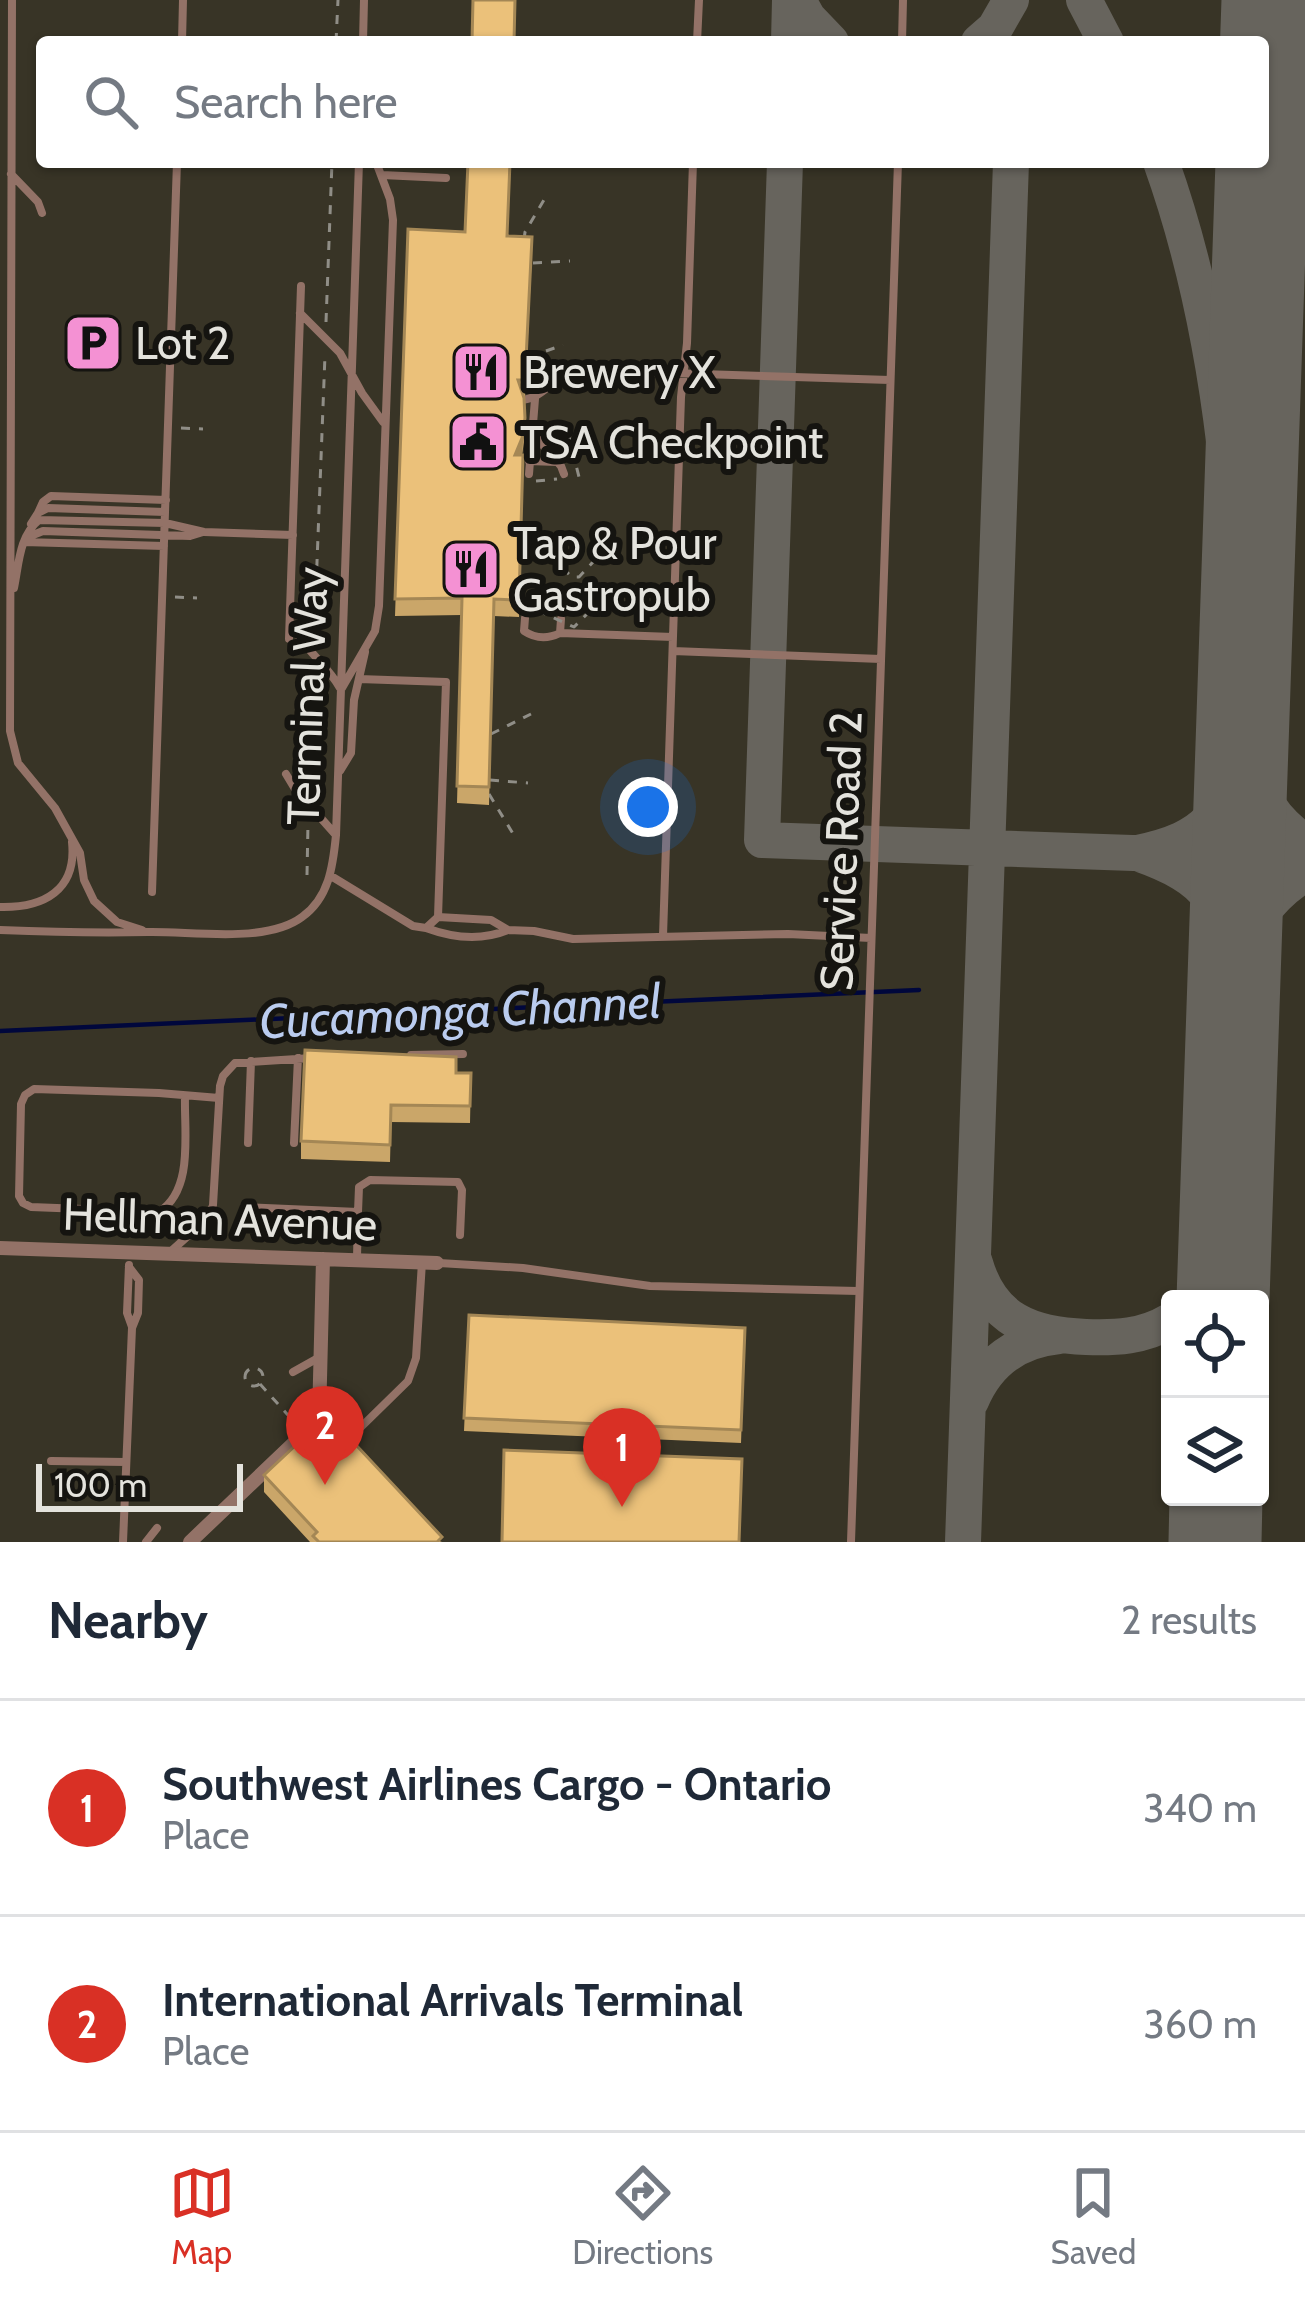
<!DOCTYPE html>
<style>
:root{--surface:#fff;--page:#f2f2f3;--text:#1f2937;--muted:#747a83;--line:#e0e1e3;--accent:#d93025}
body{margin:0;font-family:Cabin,sans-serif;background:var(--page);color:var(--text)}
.controls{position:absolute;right:36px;bottom:36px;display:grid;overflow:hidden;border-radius:12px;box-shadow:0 3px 9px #0004}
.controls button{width:108px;height:108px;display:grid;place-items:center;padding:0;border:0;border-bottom:3px solid var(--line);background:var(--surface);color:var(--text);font:60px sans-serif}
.scale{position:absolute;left:36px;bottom:30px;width:207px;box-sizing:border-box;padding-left:12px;border:6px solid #e4e3dd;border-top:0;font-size:33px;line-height:42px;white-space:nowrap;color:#e4e3dd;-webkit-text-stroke:9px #151410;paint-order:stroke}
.you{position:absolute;left:648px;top:807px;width:42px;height:42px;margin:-30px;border:9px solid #fff;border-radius:50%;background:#1a73e8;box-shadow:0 0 0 18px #1a73e833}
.badge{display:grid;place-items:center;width:78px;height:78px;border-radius:50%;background:var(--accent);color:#fff;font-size:39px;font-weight:700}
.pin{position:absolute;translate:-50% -99px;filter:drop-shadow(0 3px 6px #0008)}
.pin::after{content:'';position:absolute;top:63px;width:42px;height:36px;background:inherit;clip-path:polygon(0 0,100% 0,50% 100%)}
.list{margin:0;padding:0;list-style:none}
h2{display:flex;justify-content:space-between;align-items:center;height:156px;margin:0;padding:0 48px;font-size:51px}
h2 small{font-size:39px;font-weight:400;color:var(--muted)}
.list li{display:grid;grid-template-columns:78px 1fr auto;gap:36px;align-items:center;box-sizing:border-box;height:216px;padding:0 48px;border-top:3px solid var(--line)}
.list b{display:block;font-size:45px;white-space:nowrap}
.list p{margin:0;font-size:39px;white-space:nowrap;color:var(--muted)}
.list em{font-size:39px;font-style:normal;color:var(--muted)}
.icon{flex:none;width:66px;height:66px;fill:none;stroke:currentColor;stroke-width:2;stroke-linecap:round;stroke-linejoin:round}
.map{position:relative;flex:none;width:1305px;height:1542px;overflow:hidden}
.search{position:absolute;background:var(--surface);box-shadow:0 3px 9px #0004;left:36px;right:36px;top:36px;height:132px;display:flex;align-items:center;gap:30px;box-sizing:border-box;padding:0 42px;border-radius:12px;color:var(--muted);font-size:45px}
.sheet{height:588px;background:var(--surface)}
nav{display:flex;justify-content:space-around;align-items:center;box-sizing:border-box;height:168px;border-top:3px solid var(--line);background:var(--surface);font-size:33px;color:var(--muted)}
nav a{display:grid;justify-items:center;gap:6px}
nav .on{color:var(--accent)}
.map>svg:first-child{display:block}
.built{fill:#383426;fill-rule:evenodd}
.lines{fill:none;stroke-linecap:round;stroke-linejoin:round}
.stream{stroke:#00073c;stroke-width:4.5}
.taxiway{stroke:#67645d;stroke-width:36}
.runway{stroke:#67645d;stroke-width:93}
.path{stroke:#908e87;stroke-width:3;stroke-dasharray:9 9;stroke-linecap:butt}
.lane{stroke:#937267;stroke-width:8}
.street{stroke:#937267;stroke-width:14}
.path-bridge{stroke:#908e87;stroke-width:3;stroke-dasharray:9 9;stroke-linecap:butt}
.wall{fill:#caa669}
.shaded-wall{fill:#a48755}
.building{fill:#ebc17a;stroke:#a48755;stroke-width:3}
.labels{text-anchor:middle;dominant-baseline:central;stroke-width:12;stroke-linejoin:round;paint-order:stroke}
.poi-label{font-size:45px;fill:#e4e3dd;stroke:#151410;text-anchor:start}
.street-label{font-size:45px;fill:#e4e3dd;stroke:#151410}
.water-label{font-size:48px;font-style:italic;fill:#baccef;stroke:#151410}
</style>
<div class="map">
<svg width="1305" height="1542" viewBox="0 0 1305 1542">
<rect width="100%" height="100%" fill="#2e2b23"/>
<path class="built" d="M0,0H1305V1542H0ZM42,42H1263V162H42ZM1170,1299H1260V1497H1170Z"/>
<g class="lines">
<path class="stream" d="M0,1031L919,990"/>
<path class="taxiway" d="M798,0L808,18L831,42
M1084,0L1106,42
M789,42L790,0
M979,42L995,28L1011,0
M785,162L762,840L1305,859
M1161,162C1227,346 1237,541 1243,735C1251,780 1266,816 1305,842
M1236,971C1247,929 1267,897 1305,874
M1234,978C1224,903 1211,879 1137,853C1209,838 1225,814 1241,744
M975,1263C991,1320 1031,1335 1086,1337C1116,1338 1143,1337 1170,1321
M1196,1299C1214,1276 1220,1251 1226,1223
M971,1401C987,1362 1017,1340 1059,1336
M963,1542L1011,162"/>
<path class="runway" d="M1263,145L1268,0
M1223,1299L1262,162
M1215,1542L1216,1497"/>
<path class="path" d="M336,42L338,0
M524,240L525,232L548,193
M533,263L570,261
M326,322L332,162
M529,357L563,345
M181,428L203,429
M568,433L579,477L572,478
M536,481L557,479
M523,531L572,577H579L607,547
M175,597L197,598
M314,640L325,355
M491,734L531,714
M490,780L528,783
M309,789L313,673
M489,794L515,837
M307,875L308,823
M245 1377a9 9 0 1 1 18 0a9 9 0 1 1-18 0Z
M260,1384L296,1424"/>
<path class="lane" d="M12,0L10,731L18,763L55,808L80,853L84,880L94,901L117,922L142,930
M182,42L183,0
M363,42L364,0
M697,42L699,0
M902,42L903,0
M11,174L38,202L42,213
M382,175L446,178
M300,313L340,353L362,393L383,422
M519,400C544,400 553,375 577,370L890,380
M534,435L561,466L564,474
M529,461L557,462
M529,474L535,399
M38,513L43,502L51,496L166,500
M31,524L38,513L48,508L165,512
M28,537L43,531L190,536L203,532
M24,542L164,546
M14,588C19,564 19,536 39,520L165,523L204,532L293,535
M525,618L524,631C536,639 548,639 560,633L561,619
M292,624C303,649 327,664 340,688
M560,633L673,637
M289,639L301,286
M673,651L881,659
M342,688L375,631L379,606L393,220L390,199L376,162
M340,771L351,753L354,700L365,652
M286,774L295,789L335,834
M331,876L413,926L426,928L438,917L446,682L359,679
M152,892L177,162
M0,907C44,908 77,890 72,842
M426,928C453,938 481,941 508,930L491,920L438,917
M0,930C49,932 98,933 148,932C192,931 266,944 302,917C329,898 333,866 336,835L359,162
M508,930L534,931L573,939L788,934L871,938
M663,936L681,397L687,343L693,162
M411,1055L463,1054
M185,1097C184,1133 194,1190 159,1212L31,1207L23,1203L19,1196L21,1104L25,1095L34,1089L159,1093L219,1098
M248,1143L251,1061
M294,1143L298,1058
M244,1207L358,1212L357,1258
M358,1212L359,1187L370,1180L458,1182L462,1190L460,1235
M169,1253L209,1217L213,1205L220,1086L223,1076L235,1063L312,1058
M439,1263L523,1268L650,1286L858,1291
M129,1265L127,1313L132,1327
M293,1372L318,1358
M360,1428L408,1381L416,1358L422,1262
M51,1461L126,1462
M123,1542L132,1328L138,1313L139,1280L129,1267
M146,1542L157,1528
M851,1542L898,162"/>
<path class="street" d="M0,1248L437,1263
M190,1542L319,1419L323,1259"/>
<path class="path-bridge" d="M521,603L574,627L599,602"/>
</g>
<path class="wall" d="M408,229L508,236L532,254L525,397H523L525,436L522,455L519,617L494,616L489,805L457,803L462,615L395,616Z
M456,1073H471L470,1123L391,1122L390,1162L301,1159V1141Z
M469,1315L745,1328L741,1443L464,1431Z
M264,1475L442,1542H310L264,1492Z"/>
<path class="shaded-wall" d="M525,418L522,455H515Z"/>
<path class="building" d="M473,0H515L514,42H472Z
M468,162H510L507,236L532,237L525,380H518L524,398L525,418L522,438L515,455H523L519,600L494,599L489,787L457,786L462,598L395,599L408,229L465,232Z
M305,1050L456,1057V1073H471L470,1106L391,1105L390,1145L301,1141Z
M469,1315L745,1328L741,1430L464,1418Z
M328,1415L442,1537L437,1542H319L313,1536L317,1532L264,1475Z
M504,1450L742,1459L739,1542H502Z"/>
<defs>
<symbol id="parking-square" viewBox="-11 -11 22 22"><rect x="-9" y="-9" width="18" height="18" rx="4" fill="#f491d3" stroke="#151410"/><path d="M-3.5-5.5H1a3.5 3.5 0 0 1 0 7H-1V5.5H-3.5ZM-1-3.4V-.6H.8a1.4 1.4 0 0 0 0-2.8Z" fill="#111"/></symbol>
<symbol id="restaurant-square" viewBox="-11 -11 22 22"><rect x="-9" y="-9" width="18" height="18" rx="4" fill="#f491d3" stroke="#151410"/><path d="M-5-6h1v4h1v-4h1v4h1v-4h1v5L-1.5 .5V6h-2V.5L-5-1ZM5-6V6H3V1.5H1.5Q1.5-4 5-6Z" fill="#111"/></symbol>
<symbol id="civic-square" viewBox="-11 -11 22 22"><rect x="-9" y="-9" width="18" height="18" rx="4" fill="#f491d3" stroke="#151410"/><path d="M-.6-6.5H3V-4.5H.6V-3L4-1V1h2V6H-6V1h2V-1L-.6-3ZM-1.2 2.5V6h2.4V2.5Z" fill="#111"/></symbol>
</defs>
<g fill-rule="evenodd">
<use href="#parking-square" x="60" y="310" width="66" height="66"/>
<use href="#restaurant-square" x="448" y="339" width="66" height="66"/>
<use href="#civic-square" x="445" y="409" width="66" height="66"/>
<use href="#restaurant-square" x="438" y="536" width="66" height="66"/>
</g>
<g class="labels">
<g class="poi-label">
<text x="135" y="343">Lot 2</text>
<text x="523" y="372">Brewery X</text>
<text x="520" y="442">TSA Checkpoint</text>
<text x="513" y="543">Tap &amp; Pour<tspan x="513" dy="52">Gastropub</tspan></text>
</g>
<g class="street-label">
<text transform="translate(307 696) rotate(-88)">Terminal Way</text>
<text transform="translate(841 851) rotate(-88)">Service Road 2</text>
<text transform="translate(220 1219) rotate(2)">Hellman Avenue</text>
</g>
<g class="water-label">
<text transform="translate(460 1011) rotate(-3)">Cucamonga Channel</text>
</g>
</g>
</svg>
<div class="controls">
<button><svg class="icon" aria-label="locate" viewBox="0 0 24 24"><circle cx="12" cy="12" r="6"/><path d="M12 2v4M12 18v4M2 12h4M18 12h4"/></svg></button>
<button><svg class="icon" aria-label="layers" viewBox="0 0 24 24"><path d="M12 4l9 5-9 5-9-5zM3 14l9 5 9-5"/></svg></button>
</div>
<div class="scale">100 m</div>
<div class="you"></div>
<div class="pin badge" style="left:622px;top:1507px">1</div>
<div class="pin badge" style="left:325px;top:1485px">2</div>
<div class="search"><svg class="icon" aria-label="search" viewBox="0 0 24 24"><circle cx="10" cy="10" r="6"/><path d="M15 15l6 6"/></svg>Search here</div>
</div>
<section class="sheet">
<h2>Nearby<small>2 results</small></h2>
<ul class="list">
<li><span class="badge">1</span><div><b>Southwest Airlines Cargo - Ontario</b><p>Place</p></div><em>340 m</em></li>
<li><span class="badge">2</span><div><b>International Arrivals Terminal</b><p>Place</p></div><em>360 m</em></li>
</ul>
</section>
<nav>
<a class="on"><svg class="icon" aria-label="map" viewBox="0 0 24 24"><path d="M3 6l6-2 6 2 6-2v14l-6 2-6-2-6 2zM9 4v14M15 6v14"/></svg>Map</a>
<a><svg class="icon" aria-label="directions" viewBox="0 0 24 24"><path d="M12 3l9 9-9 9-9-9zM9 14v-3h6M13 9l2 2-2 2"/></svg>Directions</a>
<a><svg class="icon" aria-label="saved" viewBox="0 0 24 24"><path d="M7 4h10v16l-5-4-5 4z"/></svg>Saved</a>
</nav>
